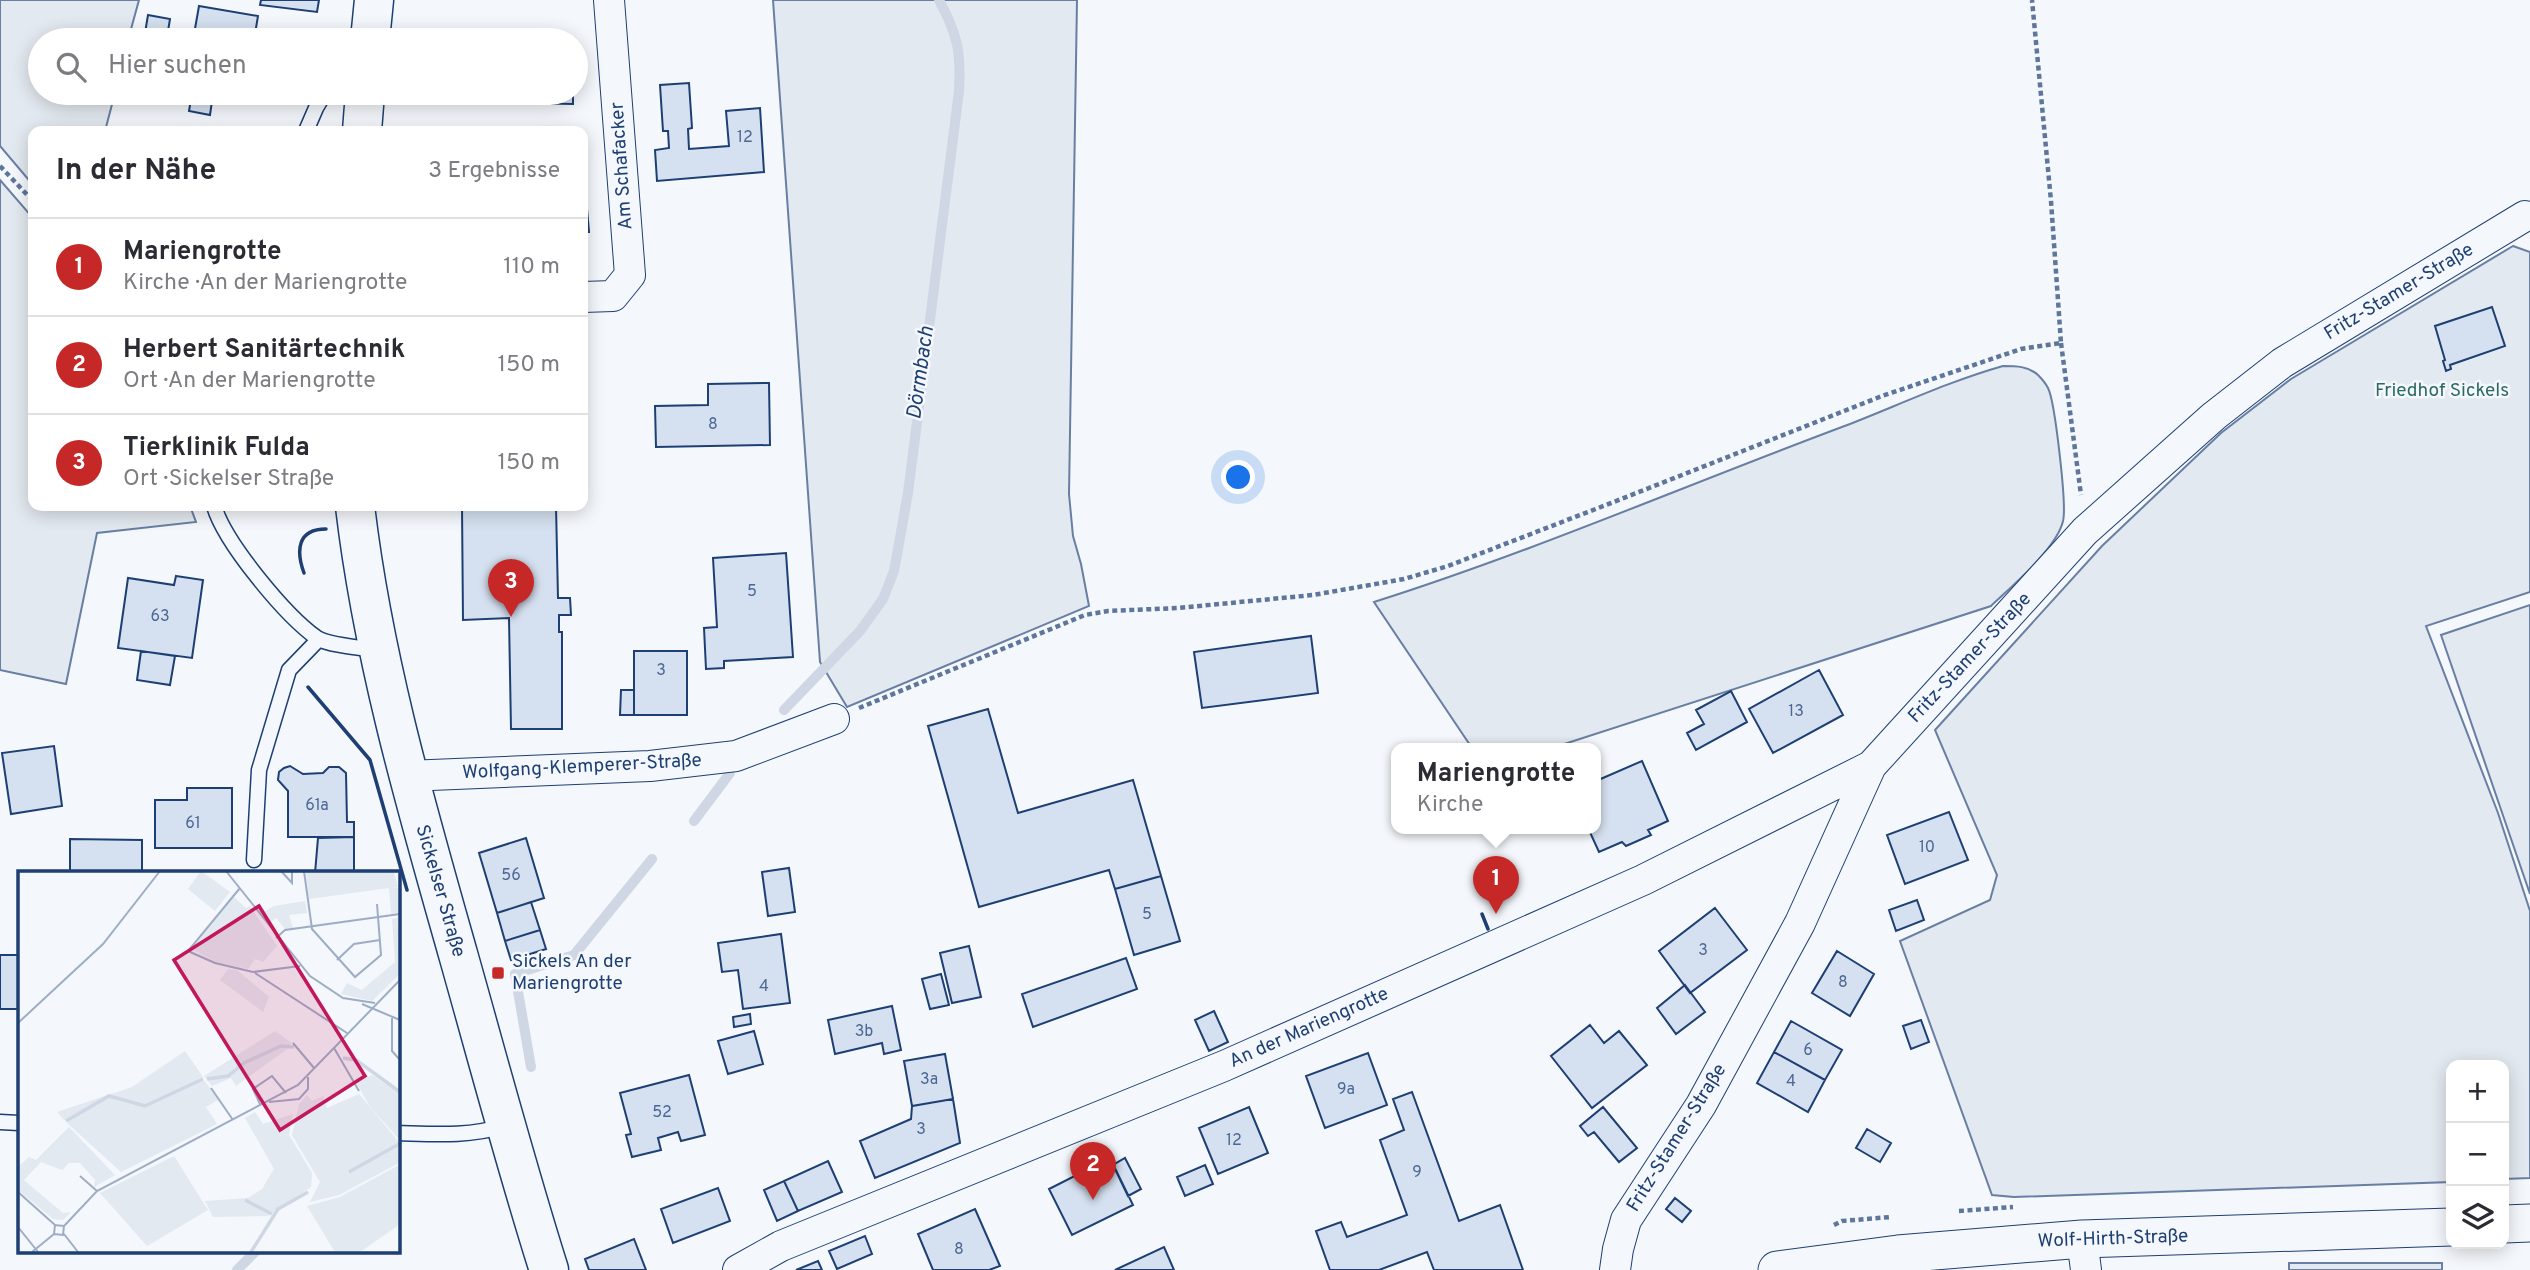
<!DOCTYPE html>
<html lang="de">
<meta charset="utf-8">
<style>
:root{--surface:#fff;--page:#f7f7f7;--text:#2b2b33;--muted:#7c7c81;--line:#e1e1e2;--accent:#c62828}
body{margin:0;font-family:Overpass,sans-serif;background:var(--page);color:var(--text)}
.controls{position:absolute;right:21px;bottom:21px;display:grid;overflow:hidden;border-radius:14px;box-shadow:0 4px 18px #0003}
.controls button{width:63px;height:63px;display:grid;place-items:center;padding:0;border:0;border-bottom:2px solid var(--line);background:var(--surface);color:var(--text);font:35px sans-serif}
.you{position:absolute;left:1239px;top:478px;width:24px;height:24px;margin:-18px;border:5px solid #fff;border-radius:50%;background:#1a73e8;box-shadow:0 0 0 10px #1a73e833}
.badge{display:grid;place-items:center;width:46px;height:46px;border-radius:50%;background:var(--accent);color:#fff;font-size:23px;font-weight:700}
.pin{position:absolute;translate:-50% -58px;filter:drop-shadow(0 2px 4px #0008)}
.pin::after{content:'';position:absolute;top:37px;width:24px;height:21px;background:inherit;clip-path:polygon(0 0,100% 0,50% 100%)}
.popup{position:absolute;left:1391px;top:743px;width:210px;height:91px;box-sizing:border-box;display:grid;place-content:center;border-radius:14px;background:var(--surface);filter:drop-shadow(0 2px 5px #0005);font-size:23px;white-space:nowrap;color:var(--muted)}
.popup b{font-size:26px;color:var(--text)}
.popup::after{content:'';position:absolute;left:50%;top:100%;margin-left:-14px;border:14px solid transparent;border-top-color:var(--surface)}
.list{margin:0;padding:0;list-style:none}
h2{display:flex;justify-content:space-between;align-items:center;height:91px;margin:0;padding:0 28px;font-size:30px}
h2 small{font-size:23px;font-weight:400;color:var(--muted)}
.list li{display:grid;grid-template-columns:46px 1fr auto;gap:21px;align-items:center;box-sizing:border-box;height:98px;padding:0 28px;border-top:2px solid var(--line)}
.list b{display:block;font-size:26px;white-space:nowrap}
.list p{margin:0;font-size:23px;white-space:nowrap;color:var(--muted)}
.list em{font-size:23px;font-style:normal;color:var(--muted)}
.icon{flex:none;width:38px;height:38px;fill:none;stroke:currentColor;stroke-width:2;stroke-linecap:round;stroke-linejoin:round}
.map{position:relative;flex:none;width:2530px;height:1270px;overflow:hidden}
.search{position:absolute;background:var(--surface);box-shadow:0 4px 18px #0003;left:28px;top:28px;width:560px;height:77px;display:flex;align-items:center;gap:18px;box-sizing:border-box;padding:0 24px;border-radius:38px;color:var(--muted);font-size:26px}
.panel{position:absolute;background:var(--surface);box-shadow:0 4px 18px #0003;left:28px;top:126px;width:560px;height:385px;border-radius:14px}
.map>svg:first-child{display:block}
.green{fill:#e3e9f0;stroke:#687fa3;stroke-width:2}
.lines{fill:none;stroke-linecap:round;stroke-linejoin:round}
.stream{stroke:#cfd7e4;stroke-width:10}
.building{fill:#d5e0f0;stroke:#1d3f73;stroke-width:2}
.service-casing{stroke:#1d3f73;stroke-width:17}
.minor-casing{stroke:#1d3f73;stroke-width:32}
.tertiary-casing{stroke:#1d3f73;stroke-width:39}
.secondary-casing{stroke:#1d3f73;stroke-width:41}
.path{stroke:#5e769c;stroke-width:4.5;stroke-dasharray:5 3.5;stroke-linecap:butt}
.service{stroke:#f4f7fb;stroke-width:14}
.minor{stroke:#f4f7fb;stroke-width:30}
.tertiary{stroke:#f4f7fb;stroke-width:37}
.secondary{stroke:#f4f7fb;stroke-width:38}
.wall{stroke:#1d3f73;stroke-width:3.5}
.poi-dot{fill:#c62828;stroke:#f4f7fb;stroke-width:2.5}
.labels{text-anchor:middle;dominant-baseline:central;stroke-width:5;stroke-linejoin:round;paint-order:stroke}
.number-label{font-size:16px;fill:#4b6792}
.street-label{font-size:19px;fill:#1d3f73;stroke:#f4f7fb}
.park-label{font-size:19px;fill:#2c6c60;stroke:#f4f7fb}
.poi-label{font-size:19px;fill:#1d3f73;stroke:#f4f7fb;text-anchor:start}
.water-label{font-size:21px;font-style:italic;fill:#1d3f73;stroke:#f4f7fb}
.inset-river{fill:none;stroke:#cfd7e4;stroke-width:3.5}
.inset-road{fill:none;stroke:#9eadc5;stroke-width:2}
.view{fill:#c2185b;fill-opacity:0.15;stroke:#c2185b;stroke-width:3.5}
.inset-edge{fill:none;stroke:#1d3f73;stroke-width:3.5}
</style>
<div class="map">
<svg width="2530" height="1270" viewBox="0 0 2530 1270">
<rect width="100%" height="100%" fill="#f4f7fb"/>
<path class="green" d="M0,0H139L128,40H40V93H115L105,131H33V185L0,146Z
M773,0H1077L1069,494L1073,536L1081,564L1089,606L847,707L820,662Z
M0,180L33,218V506H190L196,522L97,533L66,684L0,670Z
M2513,246L2530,252V592L2426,626L2498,813L2530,911V1178L2504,1179V1065H2451V1182L2014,1197L1992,1195L1900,941L1990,900L1997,875L1935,730L2102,546L2221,433L2291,379Z
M2003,366C2016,366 2028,366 2038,375C2041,378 2046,384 2048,388C2055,402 2067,506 2063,521C2057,548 2011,587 1991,606L1552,748H1472L1374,602C1535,551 1691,483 1850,424C1901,404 1950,381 2003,366Z
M2530,605V894L2441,635Z
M2289,1263H2442V1270H2289Z"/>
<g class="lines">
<path class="stream" d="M784,710L860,631L883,599L894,571L908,493L959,91C961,52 958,35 939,0
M694,821L730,773
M531,1067L515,974L574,955L652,859
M237,1270L256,1251"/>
</g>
<path class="building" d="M261,0H319L317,12L260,5Z
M199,6L258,16L254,40H193Z
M148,15L170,19L167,37L145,33Z
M443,36L492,40H442Z
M689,83L692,128L688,129L689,149L729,146L726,111L760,108L764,172L657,181L655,150L669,148L668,131H663L660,85Z
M192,93L213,94L210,115L189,111Z
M204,93H245L244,100Z
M520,93H573V104L520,103Z
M584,173L589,232H583V174Z
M2492,307L2505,346L2450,365L2451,369L2446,371L2443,361L2445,360L2435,326Z
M769,383L770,445L656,447L655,406L708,405V384Z
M462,506H556L558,598H570L571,615H559V632H562V729H511L509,618L463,620Z
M786,553L793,657L724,661V668L706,669L704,628L717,627L713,558Z
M176,576L203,580L192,658L118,648L128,578L174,585Z
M1311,636L1318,693L1202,708L1194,652Z
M141,651L175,656L170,685L137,680Z
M634,651H687V715H634Z
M1819,670L1843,715L1773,753L1749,709Z
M621,690H634V715H620Z
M1731,691L1747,722L1696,750L1687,733L1704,724L1696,710Z
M988,709L1018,813L1133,780L1161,876L1115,889L1109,870L979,907L928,726Z
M54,746L62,806L11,814L2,753Z
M1642,761L1668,821L1648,830L1651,835L1626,846L1622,842L1599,852L1588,828H1596V781Z
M290,766L303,774L323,773L329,767H339L346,773L347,822H354V837H288V791L278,780L279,772L284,768Z
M187,788H232V848H155V800H187Z
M1949,812L1968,860L1905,884L1887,835Z
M354,837V873H315L318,838Z
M526,838L544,898L497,913L479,853Z
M70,839L142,840V873H70Z
M789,868L795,912L768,916L762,872Z
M1161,876L1180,941L1134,955L1115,889Z
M1917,900L1924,920L1896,931L1889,910Z
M531,902L540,930L505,941L497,913Z
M1715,908L1747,950L1690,993L1659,951Z
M540,930L546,949L511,960L505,941Z
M781,934L790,1003L743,1009L738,970L722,972L718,943Z
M969,946L981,997L952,1003L940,953Z
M1837,951L1874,974L1850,1016L1812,993Z
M0,955H19V1009H0Z
M1126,958L1137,989L1033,1027L1022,994Z
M941,974L949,1005L930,1009L922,979Z
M1685,985L1705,1012L1676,1034L1657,1008Z
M892,1006L901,1050L884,1054L882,1043L835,1054L828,1020Z
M1214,1011L1228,1042L1209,1051L1195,1020Z
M750,1014L751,1024L734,1027L733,1017Z
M1921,1020L1929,1042L1911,1049L1903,1026Z
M1791,1021L1842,1050L1825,1080L1774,1052Z
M1590,1025L1604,1043L1619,1031L1647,1065L1592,1108L1551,1056Z
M754,1031L763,1064L728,1074L718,1041Z
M1774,1052L1825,1080L1808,1112L1757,1083Z
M1368,1053L1387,1105L1325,1128L1306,1076Z
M945,1054L953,1099L912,1106L904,1061Z
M689,1075L705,1135L681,1141L678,1132L658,1138L661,1150L632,1157L626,1135L631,1134L620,1093Z
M1412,1092L1459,1221L1500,1205L1523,1270H1434L1427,1252L1379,1270H1330L1316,1231L1341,1222L1347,1237L1407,1215L1380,1140L1404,1130L1393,1099Z
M953,1099L960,1143L875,1178L860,1141L911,1119L912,1106Z
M1249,1107L1268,1153L1218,1174L1199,1128Z
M1603,1107L1637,1148L1619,1162L1594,1132L1588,1136L1580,1126Z
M1867,1129L1891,1143L1880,1162L1856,1148Z
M1110,1158L1133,1205L1072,1235L1049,1189Z
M1125,1158L1141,1189L1128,1196L1113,1165Z
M828,1161L842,1192L798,1211L784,1181Z
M1205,1165L1213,1184L1185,1196L1177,1177Z
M784,1181L798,1211L777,1221L764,1190Z
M718,1188L730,1221L673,1243L661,1209Z
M1675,1198L1691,1211L1682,1222L1666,1209Z
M975,1209L1000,1266L989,1270H933L918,1234Z
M865,1236L872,1254L837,1269L829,1251Z
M634,1239L646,1270H589L585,1259Z
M1164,1247L1174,1270H1115Z
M818,1261L822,1270H796Z"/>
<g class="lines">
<defs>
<path id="service" d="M306,131L316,108L325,93
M214,506C225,543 285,615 317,638C328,645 361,648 376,650
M254,860L259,770L289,670L319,639
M0,1122L19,1123
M397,1133C433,1134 469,1137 503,1126"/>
<path id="minor" d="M583,297L613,296L630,275L609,0
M407,776L650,766L736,756L834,719
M2082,1239L2086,1270
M738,1270L781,1246L1224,1066L1643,880L1871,766
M1615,1270L1618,1249L1626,1220L1701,1105L1800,923L1871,766L2085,531L2214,416L2282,363L2525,216"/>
<path id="tertiary" d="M2504,1224L2530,1223
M1777,1270L1898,1254L2082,1239L2451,1227"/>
<path id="secondary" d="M370,40L374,0
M362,131L365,93
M355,506C373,659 416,806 458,954C488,1060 516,1166 549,1270"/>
</defs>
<use href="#service" class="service-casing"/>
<use href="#minor" class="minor-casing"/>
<use href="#tertiary" class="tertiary-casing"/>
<use href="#secondary" class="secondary-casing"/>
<path class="path" d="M0,166L33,201
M2061,343L2081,495
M859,708L1085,615L1108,611L1178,608L1313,595L1404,579L1448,566L1606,505L1882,396L2021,349L2061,343L2051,201L2032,0
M1959,1211L2013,1207
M1834,1225L1842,1221L1891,1217"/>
<use href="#service" class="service"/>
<use href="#minor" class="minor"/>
<use href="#tertiary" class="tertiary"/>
<use href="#secondary" class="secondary"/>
<path class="wall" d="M304,573C296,551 297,529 326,529
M308,687L370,760L407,890
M1482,914L1488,929"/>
</g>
<rect class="poi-dot" x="491" y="966" width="14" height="14" rx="3.5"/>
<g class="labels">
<g class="number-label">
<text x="745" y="138">12</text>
<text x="713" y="425">8</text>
<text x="752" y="592">5</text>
<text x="160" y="617">63</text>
<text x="661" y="671">3</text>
<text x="1796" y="712">13</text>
<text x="317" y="806">61a</text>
<text x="193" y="824">61</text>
<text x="1927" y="848">10</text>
<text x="511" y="876">56</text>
<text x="1147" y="915">5</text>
<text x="1703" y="951">3</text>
<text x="1843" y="983">8</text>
<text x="764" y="987">4</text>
<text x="864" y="1032">3b</text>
<text x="1808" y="1051">6</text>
<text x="929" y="1080">3a</text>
<text x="1791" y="1082">4</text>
<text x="1346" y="1090">9a</text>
<text x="662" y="1113">52</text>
<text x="921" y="1130">3</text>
<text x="1234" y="1141">12</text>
<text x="1417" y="1173">9</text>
<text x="959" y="1250">8</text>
</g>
<g class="street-label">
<text transform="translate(622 166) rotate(-94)">Am Schafacker</text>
<text transform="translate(2399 292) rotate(-31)">Fritz-Stamer-Straße</text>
<text transform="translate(1970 658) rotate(-47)">Fritz-Stamer-Straße</text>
<text transform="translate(582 767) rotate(-3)">Wolfgang-Klemperer-Straße</text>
<text transform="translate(440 891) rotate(74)">Sickelser Straße</text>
<text transform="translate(1309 1028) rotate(-24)">An der Mariengrotte</text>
<text transform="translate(1677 1138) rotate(-58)">Fritz-Stamer-Straße</text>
<text transform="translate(2113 1239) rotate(-2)">Wolf-Hirth-Straße</text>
</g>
<g class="park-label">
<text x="2442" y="391">Friedhof Sickels</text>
</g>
<g class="poi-label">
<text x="512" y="962">Sickels An der<tspan x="512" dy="22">Mariengrotte</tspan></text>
</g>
<g class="water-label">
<text transform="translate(921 373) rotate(-82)">Dörmbach</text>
</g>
</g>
<g transform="translate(18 871)">
<rect width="382" height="382" fill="#f4f7fb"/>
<path d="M183,0L212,21L197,40L170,18ZM288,0H381L376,2L380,16L375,17H381V42L373,43L371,17L291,28ZM216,26L228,37L232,35L259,75L245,91L237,88L230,98L198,91L172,77ZM287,30L289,42L271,44L275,57L267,58L258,47L251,52L244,42L256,35ZM381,46V104L354,130L323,123L329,112L344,119L377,91L374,48ZM210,98L219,99L251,126L245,141L202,109ZM257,160L274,172L272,176L218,215L213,207L194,215L186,205ZM167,180L185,206L180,210H187L200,229L188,236L199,253L103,301L49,252L58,244L46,249L39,241L114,216ZM354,204L381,222V268L352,236L338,211ZM341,223L381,271V292L321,324L292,331L302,311L274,264L281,233L289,224L294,230L305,225L309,237ZM237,241L245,253L275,243L271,264L294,302L293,316L250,345L195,346L187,330L230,327L244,318L256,298L227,247ZM51,256L97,304L76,316L77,309L62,292H51L44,299L23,291L6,309L45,342L53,341L45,349L35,348L0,319V296L11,286L18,289ZM156,285L190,339L129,375L82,322ZM381,294V354L342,381H317L289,335L322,326Z" fill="#e3e9f0"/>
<path class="inset-river" d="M325,187L338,189L382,221M189,208L210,205L226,192L263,175L276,176M48,250L91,225L127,235L185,208M331,301L381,273M227,329L254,343M233,381L260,338L290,321"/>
<path class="inset-road" d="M208,0L292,105L325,127L357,132M263,0L274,12V0M286,0L294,58L337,106L363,84L359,33M222,17L170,80L197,92L235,101L282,95M258,67L267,59L382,43M319,89L336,73L362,69M237,102L329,162M344,133L382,149M374,147V180L382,189M0,152L85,73L142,0M275,172L296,197M316,177L341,220M193,217L215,249M251,231L281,228L290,218V206M242,233L235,218L254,205L268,222M62,305L79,320M0,321L37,354M46,355L37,354L36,363L45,364L46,355L79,320L280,214L382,109M0,356L20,381M46,363L60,381M14,381L36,363"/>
<path class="view" d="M241,35L347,205L262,259L156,89Z"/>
<rect width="382" height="382" class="inset-edge"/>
</g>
</svg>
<div class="controls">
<button>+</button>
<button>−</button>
<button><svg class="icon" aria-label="layers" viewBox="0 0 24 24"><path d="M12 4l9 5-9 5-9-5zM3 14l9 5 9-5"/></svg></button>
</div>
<div class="you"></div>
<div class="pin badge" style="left:1496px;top:914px">1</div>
<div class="popup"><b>Mariengrotte</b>Kirche</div>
<div class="pin badge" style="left:1093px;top:1200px">2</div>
<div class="pin badge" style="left:511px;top:617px">3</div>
<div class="search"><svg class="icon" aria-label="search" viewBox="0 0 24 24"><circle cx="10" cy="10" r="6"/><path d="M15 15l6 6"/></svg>Hier suchen</div>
<section class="panel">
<h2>In der Nähe<small>3 Ergebnisse</small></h2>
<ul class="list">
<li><span class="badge">1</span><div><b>Mariengrotte</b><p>Kirche · An der Mariengrotte</p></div><em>110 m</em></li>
<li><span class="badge">2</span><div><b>Herbert Sanitärtechnik</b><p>Ort · An der Mariengrotte</p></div><em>150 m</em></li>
<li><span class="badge">3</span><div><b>Tierklinik Fulda</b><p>Ort · Sickelser Straße</p></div><em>150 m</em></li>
</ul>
</section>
</div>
